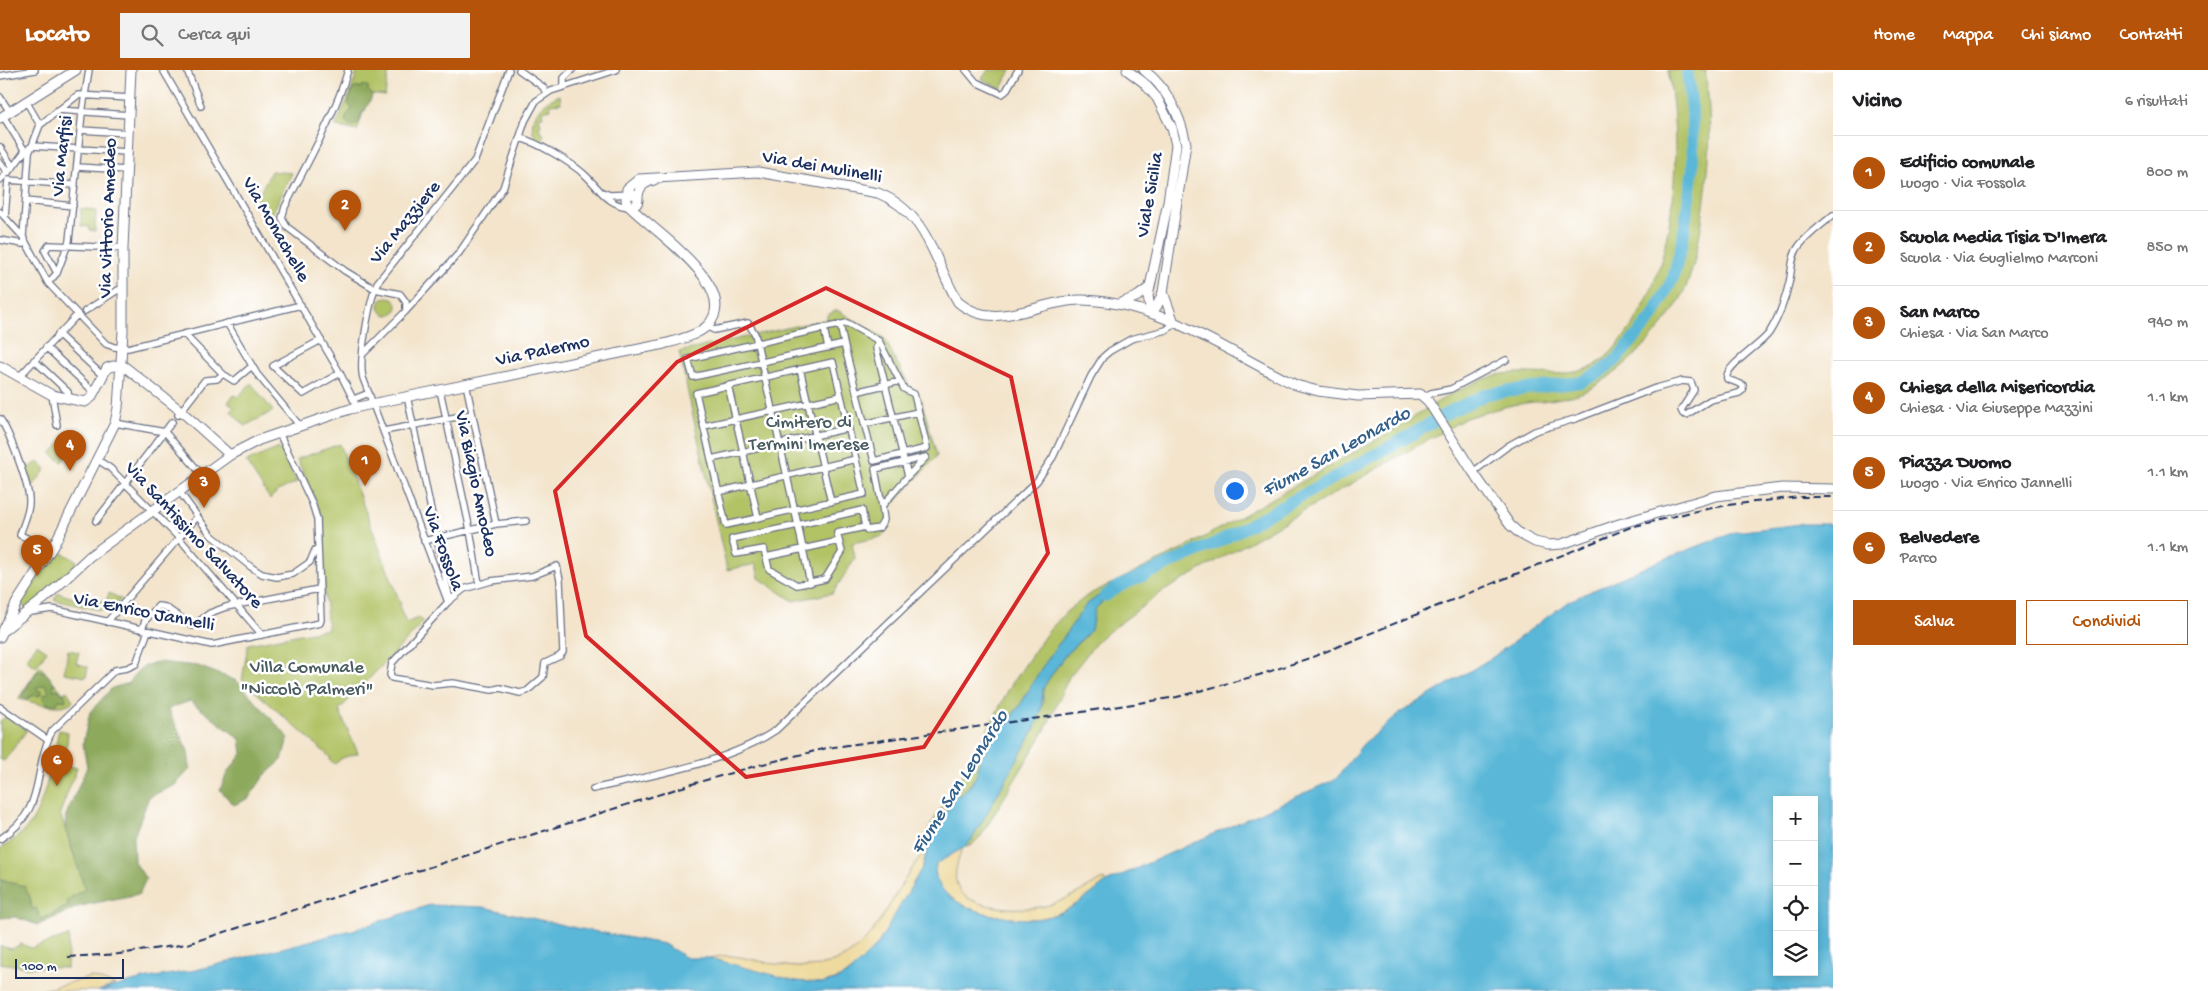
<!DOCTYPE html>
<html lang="it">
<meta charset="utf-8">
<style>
:root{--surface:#fff;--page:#f2f2f2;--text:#202124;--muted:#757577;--line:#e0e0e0;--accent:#b45309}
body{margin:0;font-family:"Gochi Hand",sans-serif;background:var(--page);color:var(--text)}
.controls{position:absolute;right:15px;bottom:15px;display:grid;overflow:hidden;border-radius:0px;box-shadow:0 2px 8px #0003}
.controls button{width:45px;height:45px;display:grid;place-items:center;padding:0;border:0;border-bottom:1px solid var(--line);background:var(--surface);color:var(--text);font:25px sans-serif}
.scale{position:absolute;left:15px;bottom:12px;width:109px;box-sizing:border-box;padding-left:5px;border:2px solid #1b2f5e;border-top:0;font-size:14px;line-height:18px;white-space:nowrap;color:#1b2f5e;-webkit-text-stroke:4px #fff;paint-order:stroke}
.you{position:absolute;left:1234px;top:420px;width:18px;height:18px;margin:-12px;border:4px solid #fff;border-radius:50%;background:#1a73e8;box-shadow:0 0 0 8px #1a73e833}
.badge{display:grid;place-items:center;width:32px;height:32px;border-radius:50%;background:var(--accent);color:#fff;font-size:16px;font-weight:700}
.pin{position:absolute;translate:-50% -41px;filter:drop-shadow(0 1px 2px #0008)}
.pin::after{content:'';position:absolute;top:26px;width:18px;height:15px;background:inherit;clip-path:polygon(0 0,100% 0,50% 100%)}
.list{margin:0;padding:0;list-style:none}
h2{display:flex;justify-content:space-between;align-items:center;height:65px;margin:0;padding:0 20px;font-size:21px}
h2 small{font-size:16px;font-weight:400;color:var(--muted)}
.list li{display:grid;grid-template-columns:32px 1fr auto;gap:15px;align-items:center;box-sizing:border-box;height:75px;padding:0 20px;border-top:1px solid var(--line)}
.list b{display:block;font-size:19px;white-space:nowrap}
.list p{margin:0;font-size:16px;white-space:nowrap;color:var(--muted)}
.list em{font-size:16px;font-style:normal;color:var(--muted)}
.actions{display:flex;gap:10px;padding:15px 20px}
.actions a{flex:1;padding:11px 0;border:1px solid var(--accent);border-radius:0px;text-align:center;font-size:18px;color:var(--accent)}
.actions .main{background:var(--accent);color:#fff}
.icon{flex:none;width:28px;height:28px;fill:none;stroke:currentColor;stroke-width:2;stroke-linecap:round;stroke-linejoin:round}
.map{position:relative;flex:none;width:1833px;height:921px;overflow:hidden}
header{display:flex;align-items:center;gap:30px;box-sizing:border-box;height:70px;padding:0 25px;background:var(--accent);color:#fff}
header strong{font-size:24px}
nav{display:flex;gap:28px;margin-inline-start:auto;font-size:18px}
.search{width:350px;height:45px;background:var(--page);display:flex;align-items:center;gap:12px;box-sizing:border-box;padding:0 18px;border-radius:0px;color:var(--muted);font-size:19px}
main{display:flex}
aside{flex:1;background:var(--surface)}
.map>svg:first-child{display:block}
.green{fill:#b2c366;stroke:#667962}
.forest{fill:#8da95b;stroke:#546c5c}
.sand{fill:#eeda9e;stroke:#84847e}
.water{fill:#5ab7d8;stroke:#3a739b;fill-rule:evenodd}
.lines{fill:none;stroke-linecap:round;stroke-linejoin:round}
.river{stroke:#5ab7d8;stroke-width:12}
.street-casing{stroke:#676e84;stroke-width:8}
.secondary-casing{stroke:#676e84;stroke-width:11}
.street{stroke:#fff;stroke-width:5.5}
.secondary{stroke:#fff;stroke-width:9}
.rail{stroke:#1b2f5e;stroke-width:2;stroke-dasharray:8 4;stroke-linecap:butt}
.marked{fill:none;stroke:#d62828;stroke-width:4;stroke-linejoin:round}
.labels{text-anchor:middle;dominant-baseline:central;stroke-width:5;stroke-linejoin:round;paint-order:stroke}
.street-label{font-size:19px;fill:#1b2f5e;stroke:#fff}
.park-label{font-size:19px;fill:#485b60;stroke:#fff}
.water-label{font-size:20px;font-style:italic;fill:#315f89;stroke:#fff}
</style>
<header>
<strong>Locato</strong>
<div class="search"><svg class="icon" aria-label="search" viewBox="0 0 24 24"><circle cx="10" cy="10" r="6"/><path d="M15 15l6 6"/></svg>Cerca qui</div>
<nav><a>Home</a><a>Mappa</a><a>Chi siamo</a><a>Contatti</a></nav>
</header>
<main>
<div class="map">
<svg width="1833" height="921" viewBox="0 0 1833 921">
<rect width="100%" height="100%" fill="#fff"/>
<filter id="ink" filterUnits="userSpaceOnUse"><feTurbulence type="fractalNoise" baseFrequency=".02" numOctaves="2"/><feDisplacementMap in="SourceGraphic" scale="10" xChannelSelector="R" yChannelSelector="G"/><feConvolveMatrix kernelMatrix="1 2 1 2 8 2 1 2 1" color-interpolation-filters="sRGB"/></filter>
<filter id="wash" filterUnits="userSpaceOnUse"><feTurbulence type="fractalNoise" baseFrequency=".0096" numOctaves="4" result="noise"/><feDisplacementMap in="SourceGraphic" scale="20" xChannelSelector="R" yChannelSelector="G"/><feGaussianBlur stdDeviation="1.12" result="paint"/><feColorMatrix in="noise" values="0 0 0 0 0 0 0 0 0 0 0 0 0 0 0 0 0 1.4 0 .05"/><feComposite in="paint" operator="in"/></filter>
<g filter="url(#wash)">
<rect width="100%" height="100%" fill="#f3e4cb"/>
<path class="green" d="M358,0H389L385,26L369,24L357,61L335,56L350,24Z
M988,0H1011L1001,19L982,9Z
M1668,0H1705C1713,57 1710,95 1702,151C1698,176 1693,205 1681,228C1663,261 1621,303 1588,320C1568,330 1535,331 1513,335C1497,338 1481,344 1466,348L1162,522L1100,568L1069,607L1045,660L981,766L972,775L963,778L971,771L1034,660L1043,633V619L1048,610L1066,584L1086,566L1095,539L1117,518H1109L1086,535L1041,599L1019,637L1007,650L979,692L977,704L970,715L949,734L945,746L937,754L931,777L923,781L925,767L937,744L969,695L1011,615L1047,563L1066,542L1088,525L1183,479L1409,351C1429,335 1478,307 1503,304C1532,300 1561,309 1589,298C1600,294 1611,283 1618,274C1677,209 1683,82 1668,0Z
M560,25L561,33L550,34L551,39L542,41L543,46L539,47L541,55L538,57L544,65L540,71L534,65C527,47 544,31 560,25Z
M271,101L292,103L273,142L274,152L268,155L256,131Z
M81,138L96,141L95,161L89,160V157L81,156Z
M379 236a9 9 0 1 1 18 0a9 9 0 1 1-18 0Z
M837,240L884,268L910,317L921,328L937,386L887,441L890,457L881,467L852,473L855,488L833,523L793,531L759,508L756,494L727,500L679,282L827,249V245Z
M251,313L273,341L245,356L231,342L234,337L228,332L234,325L238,327Z
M62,371L72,378L62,392L51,384Z
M340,374L401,535L399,536L406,553L420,547L423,553L339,640L358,683L342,688L335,694L330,690V687L242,610L248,574L328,559L324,517L323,448L297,389Z
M279,378L297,412L278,421L270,429L246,392Z
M39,392L46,399L33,416L29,414L24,399Z
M57,480L77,491L76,494L42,527L26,538L20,534Z
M58,523L77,529L106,531L109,523L121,529L109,542L54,530Z
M37,574L47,581L36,597L26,590Z
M68,580L79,582L76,593L88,597L86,607L64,603Z
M40,596L63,623L67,621L73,631C62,642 33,632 18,629Z
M7,646L27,660L4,691L0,689V651Z
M59,660L68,662L65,695L77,698L60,743L85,819L67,830L69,836L41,849L32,840L30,827L7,811L0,810V779C11,772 22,764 30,754C45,734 53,686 59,660Z
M69,866L67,898L26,897L0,893V876L12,879L21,874L31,878Z"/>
<path class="forest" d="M363,15L368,17V20L372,25C371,31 367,35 365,41L362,42C360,49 360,58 349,55L345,51L347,45L352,39L348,34L353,19L359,17L361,18Z
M158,592L198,596L237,611L288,667L282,690L264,706L249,728L234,735L220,720L227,703L242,684L240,669L190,631L168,639L188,681L190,699L175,715L149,727L133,769L134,791L146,809L139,824L80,836L38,855L15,847L0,848V810L24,816L30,827L32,839L36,838L41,849L68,836L67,830L85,819L65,758L66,745L87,697L83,673L90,642L112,618L129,613C137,599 143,595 158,592Z
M38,600L45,602L54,613L53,620L58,619L62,624H65L66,631L59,630L57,634H47L43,630V625L49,622L46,615L37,617V620L42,621L39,626L34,625L26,629L21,627Z"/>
<path class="sand" d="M931,777L926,783L923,796C898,838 868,918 810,913C776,910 742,897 709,888C716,887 725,885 732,886C764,890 794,903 827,894C871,882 886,837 909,803C916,793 921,783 931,777Z
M963,778C958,789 953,803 957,815C964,840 1024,841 1045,836C1065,832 1085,818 1104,809L1106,812C1088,827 1070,841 1047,847C1016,855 927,839 936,794Z
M92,907L115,915L98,921H38Z"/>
<path class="water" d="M1801,454H1833V921H98L143,909L196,900L356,859L430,835L483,837L576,858L664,874L687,888H709L796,911L823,913L836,910L849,903L878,874L923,796L926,783L936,762L937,754L945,746L949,734L954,725L959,726L971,715L977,704L979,692L995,666L1019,637L1041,599L1086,535L1109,518L1118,517L1095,539L1091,560L1066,584L1048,610L1043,619L1041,642L1034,660L971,771L963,778L936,794C927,839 1016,855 1047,847C1070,841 1088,827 1106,812L1336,709L1363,674L1400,643L1493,587L1569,531L1659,491L1735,462ZM1777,730H1814V902H1777Z"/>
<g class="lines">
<path class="river" d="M1105,526L1118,517L1220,471L1409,366L1451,341L1487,324L1581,312L1599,303L1616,290L1652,248L1673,208L1683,169L1693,98L1692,39L1687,0"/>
</g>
</g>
<g filter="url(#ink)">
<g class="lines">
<defs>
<path id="street" d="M163,0L340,303L357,337
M187,0L201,36
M348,0C334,48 307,92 285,137L282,148L287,157L345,201L375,219L400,224L406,232V241
M519,0L543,17L546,23
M966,0L976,12L1002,24L1006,21L1018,0
M0,6L35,0
M564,17V8L572,0
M0,27L10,42
M26,31L40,55
M58,40L129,45
M3,46L25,81
M80,60L128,63
M520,68C537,72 570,92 584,104C599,117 607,136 630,137
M0,77L13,97
M0,93L8,103
M77,97L127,100
M0,110L13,97L25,81L32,76L40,55L78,25L130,28
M602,122L610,125L632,124
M26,131L73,136
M0,142L23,167L48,213L106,274L114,277L128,278L301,235
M5,147L8,110L75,115
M23,167L29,83L32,76L127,82
M0,170L23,174L26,173
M57,203L45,181L49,175L123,178
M48,213L57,203L69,171L82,43L89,0
M85,241L118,220H123
M227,253L257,304L300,356
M847,253L879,271L904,319L914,324L927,378L874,391L844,274L693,307L688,289Z
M840,254L844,274
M706,256L714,260L748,253L755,264L798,455L732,469L736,484L764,479L769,499L797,515L825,509L842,482L837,463L865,457L862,440L798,455L803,479L766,487
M824,258L828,278
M58,264L103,306
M184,264L223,304
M321,270L273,296L303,324L340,303
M46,277L94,322
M363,284L405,242L459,183L503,118L525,51L536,31L551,21L616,0
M34,290L68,322L69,329
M833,292L864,424L726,455L696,323Z
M800,299L831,432
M19,307L77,245
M466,314L496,454
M728,315L758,448
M440,320L470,460L479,514
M856,322L900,311
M52,325L57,355
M407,326L450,530
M1424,327L1431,323L1451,319L1506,290
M354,329L369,323
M178,345L205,310L217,309L223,304L234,311L252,296
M0,349C9,361 29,415 29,430C30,442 23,454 20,465L51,479
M115,353L165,362L202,405
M864,354L918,342
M704,356L841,326
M384,361L472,344
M711,389L849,358
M98,390L110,398L179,468L262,565
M1473,402L1508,376L1535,361L1578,348L1653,319L1682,311L1691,312L1694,320L1681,340L1683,344L1686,345L1710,330L1739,323L1743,320V315L1727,309C1723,297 1761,275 1769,263C1778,249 1785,230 1789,213C1792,201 1791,186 1799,176C1808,164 1822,155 1833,145
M179,421L211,465L251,497L262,504L277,507L293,504L310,492L315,480
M718,422L856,389
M882,436L875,399L926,387L908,406
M96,451L172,352
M865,457L867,460L879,458L884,450L882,436L908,406L876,278L879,271
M424,471L496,454L526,451
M557,496L560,510L563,582L560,586L545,593L543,607L527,621L520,623L500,618L492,620L453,613L433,615L392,608L390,605L392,593L448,532L464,519L491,511L532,506Z
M810,513L803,479L839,471
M448,532L363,308C358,290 370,230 377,213L475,90L509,0
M31,542L52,539L212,575L320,553L321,550L317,449L312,433L279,363
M107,552L197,447
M142,559L145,551L158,536L165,537L193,556L210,543L226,537L319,519
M0,637L48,670
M593,719C652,705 726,694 776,660L1037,411L1053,387L1091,306L1103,287L1110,281L1131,269L1166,260L1172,255L1173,250
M0,769C48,739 31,703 52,661L115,600L127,598L136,594L148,561"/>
<path id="secondary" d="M1127,0L1143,12L1157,28L1172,58L1176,75L1168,132L1148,226L1151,243
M1144,0C1168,19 1180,44 1186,74L1163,222L1157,236L1151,243
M0,48L76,0
M626 130a6 6 0 1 1 12 0a6 6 0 1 1-12 0Z
M638,128C638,117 644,113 654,110
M626,130L627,119L639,109L758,102L878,123C928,143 934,191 958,232C996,264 1040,229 1082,230C1162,232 1227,282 1296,315L1318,321L1358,326L1420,324L1428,331L1473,402L1510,455L1520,464L1535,472L1548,475L1562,474L1619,454L1716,426L1782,418L1833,419
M1163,222L1173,250
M1119,234L1138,226L1150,217
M0,296L52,325L85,332L91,328L107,298L113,296L125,297L181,341L230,385
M4,560L45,528L90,486L230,385L259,370L350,339L381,332L664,274C678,270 696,266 707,256C745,219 649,158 628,135
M0,567L17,532L55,473L115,353L118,338L123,261V178L131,0"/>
</defs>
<use href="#street" class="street-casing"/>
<use href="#secondary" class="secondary-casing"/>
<use href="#street" class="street"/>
<use href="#secondary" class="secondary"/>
<path class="rail" d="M68,887L119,884L187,874L692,714L759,695L827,678L1082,642L1177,627L1259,605L1310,588L1631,457L1691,442L1728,435L1800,427H1833"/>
</g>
</g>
<path class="marked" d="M826,218L1011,307L1048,483L924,677L746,707L586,566L555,421L677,292Z"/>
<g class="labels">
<g class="street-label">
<text transform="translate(63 86) rotate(-84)">Via Marfisi</text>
<text transform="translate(822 98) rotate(10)">Via dei Mulinelli</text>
<text transform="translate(1151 125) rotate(-80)">Viale Sicilia</text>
<text transform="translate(109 148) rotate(-88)">Via Vittorio Amedeo</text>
<text transform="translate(406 153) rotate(-51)">Via Mazziere</text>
<text transform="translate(275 160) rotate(60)">Via Monachelle</text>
<text transform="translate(543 282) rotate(-12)">Via Palermo</text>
<text transform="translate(475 414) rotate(78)">Via Biagio Amodeo</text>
<text transform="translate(193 466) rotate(47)">Via Santissimo Salvatore</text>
<text transform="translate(442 479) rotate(70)">Via Fossola</text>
<text transform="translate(144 543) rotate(11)">Via Enrico Jannelli</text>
</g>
<g class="park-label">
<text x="809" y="353">Cimitero di<tspan x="809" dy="22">Termini Imerese</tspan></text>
<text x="307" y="598">Villa Comunale<tspan x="307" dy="22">"Niccolò Palmeri"</tspan></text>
</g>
<g class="water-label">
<text transform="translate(1337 383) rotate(-29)">Fiume San Leonardo</text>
<text transform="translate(961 713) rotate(-58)">Fiume San Leonardo</text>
</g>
</g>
</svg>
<div class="controls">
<button>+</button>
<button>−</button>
<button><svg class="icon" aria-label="locate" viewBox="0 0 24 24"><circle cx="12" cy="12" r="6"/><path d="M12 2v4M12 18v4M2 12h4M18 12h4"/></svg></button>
<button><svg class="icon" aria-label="layers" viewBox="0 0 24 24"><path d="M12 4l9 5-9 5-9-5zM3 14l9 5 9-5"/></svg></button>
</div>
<div class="scale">100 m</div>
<div class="you"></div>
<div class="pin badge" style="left:365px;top:416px">1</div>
<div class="pin badge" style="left:345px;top:161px">2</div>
<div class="pin badge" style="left:204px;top:438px">3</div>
<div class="pin badge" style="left:70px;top:401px">4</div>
<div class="pin badge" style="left:37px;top:506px">5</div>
<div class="pin badge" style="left:57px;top:716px">6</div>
</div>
<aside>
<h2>Vicino<small>6 risultati</small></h2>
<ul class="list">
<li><span class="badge">1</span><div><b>Edificio comunale</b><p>Luogo · Via Fossola</p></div><em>800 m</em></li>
<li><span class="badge">2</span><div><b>Scuola Media Tisia D'Imera</b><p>Scuola · Via Guglielmo Marconi</p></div><em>850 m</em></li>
<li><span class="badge">3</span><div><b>San Marco</b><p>Chiesa · Via San Marco</p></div><em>940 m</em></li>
<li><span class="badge">4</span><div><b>Chiesa della Misericordia</b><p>Chiesa · Via Giuseppe Mazzini</p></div><em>1.1 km</em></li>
<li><span class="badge">5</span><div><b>Piazza Duomo</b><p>Luogo · Via Enrico Jannelli</p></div><em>1.1 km</em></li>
<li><span class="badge">6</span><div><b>Belvedere</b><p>Parco</p></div><em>1.1 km</em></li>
</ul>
<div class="actions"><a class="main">Salva</a><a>Condividi</a></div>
</aside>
</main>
